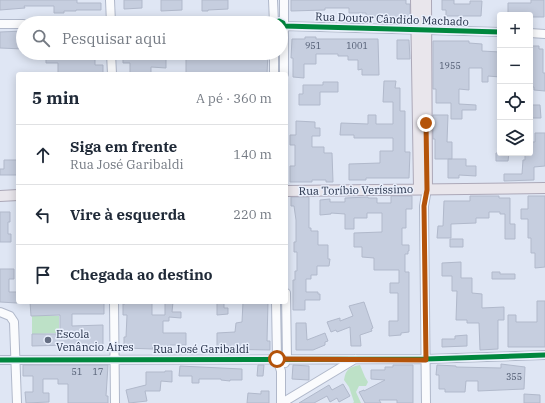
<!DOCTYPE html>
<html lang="pt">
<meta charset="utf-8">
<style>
:root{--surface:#fff;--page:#f2f2f3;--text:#1f2937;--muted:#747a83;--line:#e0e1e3}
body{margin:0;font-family:"IBM Plex Serif",serif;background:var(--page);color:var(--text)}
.controls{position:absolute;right:12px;top:12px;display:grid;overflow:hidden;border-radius:4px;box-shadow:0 2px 10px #0003}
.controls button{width:36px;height:36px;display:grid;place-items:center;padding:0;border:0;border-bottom:1px solid var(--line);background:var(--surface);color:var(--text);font:20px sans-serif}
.stop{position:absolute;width:12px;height:12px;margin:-9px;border:3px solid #b45309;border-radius:50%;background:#fff}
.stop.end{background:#b45309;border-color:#fff;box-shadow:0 1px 4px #0008}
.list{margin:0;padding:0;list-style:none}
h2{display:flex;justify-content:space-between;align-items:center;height:52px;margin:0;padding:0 16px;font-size:17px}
h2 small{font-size:13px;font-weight:400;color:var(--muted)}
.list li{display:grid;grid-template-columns:26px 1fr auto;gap:12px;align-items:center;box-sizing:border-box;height:60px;padding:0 16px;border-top:1px solid var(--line)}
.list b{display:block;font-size:15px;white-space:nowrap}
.list p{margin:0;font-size:13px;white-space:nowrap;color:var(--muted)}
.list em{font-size:13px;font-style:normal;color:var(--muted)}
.icon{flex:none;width:22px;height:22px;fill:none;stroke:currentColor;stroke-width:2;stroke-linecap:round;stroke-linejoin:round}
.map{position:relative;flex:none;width:545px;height:403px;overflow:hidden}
.search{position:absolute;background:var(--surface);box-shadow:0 2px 10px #0003;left:16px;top:16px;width:272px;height:44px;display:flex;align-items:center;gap:10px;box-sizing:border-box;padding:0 14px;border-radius:22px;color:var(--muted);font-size:15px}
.panel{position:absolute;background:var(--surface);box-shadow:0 2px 10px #0003;left:16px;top:72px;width:272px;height:232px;border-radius:4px}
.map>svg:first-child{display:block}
.green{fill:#bde1c7}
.building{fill:#c6cedf;stroke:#b1b9cb}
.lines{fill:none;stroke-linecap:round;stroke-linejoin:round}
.minor-casing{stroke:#b0b8ca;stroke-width:10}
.major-casing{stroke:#aca8b8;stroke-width:12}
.minor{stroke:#fafbfd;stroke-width:8}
.major{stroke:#e9e6ec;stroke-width:10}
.cycleway-casing{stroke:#eaf0fd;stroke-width:8}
.cycleway{stroke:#00873e;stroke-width:5}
.route{stroke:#b45309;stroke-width:5}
.poi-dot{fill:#656e83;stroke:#eaf0fd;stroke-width:1.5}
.labels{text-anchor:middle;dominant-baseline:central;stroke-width:3;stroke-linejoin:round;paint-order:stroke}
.number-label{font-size:9px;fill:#4f5a70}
.street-label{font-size:11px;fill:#232e46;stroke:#eaf0fd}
.poi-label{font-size:11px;fill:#232e46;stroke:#eaf0fd;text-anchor:start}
</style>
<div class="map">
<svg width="545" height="403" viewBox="0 0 545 403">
<rect width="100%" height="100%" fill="#dfe6f4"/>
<path class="green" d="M32,316H59V333L32,334Z
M360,365L365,377L368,382L366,386H359L356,392L361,403H353L354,402L349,387L344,380C346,369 349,367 360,365Z"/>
<path class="building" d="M0,0H77V3H101V10H76V11H64V13H54V6H24L25,8L0,10Z
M124,0H142V8L124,9Z
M161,0H182V10L161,11Z
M202,0H228V9L208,10V11H202Z
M291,0H406V4H410V18L366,17V13H349V8H325V10L291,11Z
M442,0H454V4H470V1H482L481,16H446V10H442Z
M531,0H544V17H530V15H508V3H531Z
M23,31V49L0,48V32Z
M305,37H316V39H378L379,75H362V69L358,70V60H348V56H338V54H316V64H304V78L293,77V58H291L292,39H305Z
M397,40H409L410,59H397Z
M433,41H469V43L482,44V51L500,52V77L488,76V82H482V68H469V90L459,89V104L476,105V110H462V119H451V103H436V89H433Z
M531,46H539V49H543V73H545V91L534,90V87H530V78H532V63H530V48H531Z
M46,53H56V56H82V53H95V65H103V74H58V63H46Z
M123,53H166V68L151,67V74H130V63H123Z
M186,53H268L267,74H186Z
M384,81H396L395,88H400V111H405V152H410L409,178H366V180H349V164L380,163V151H393V138H354V135H340L341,123L368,124V115H376V124H393V102H383Z
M323,82H338V92H320V105H299V94H303V85H323Z
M530,105H540L541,118H530Z
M433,115H448L447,142H452V159H435V139H433Z
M296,121L315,122V128H320V136H312V147H324V153H332L333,182H326V180H312V182H290V166H295V145H290V135H296Z
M535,133H545V166L534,167V180L504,181V174H522L523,160H525V153H530V142H535Z
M496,153H509L508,161H496Z
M448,159H466V166H476V176L459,175V178H448Z
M4,160H17L18,175H0V169H4Z
M391,196H412V209H406V228H402V245H409V251H408V254H405V272H409V332L401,333V335L389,336V321H398V293H390V283H399V270H374V258L362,257V247H354V233L382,232V213H367V218H354V229H345V214L331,213V214L320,215V200L330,199V202H345V198L368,197V198H377V203H391Z
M470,196H499V198H510V224H515V239H505V214H500V212H489V218H476V223L451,224V238H437L438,226H443L444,201H470Z
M528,196H545V267L535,268V253H531V238H528V219H521V209H528Z
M291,197H309V228H311V231H318V245H328V259H330L329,266H317V275H311V279H306V292H318V294H320V300H305V310H293V280H295V271H297V252H294V242H296V220L294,206H291Z
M0,212H10V222H8V234H11V242H0Z
M450,239H463V247H450Z
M461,262V278H472V293L482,294V308L504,307V320H498V349L480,350L479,323H467V320H456L457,291H452V276H442V263Z
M0,269H14V279H9V292H18L17,303L0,302Z
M492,272H500V274H515V279H492Z
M537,301H545V347H508V315H516V322H537Z
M30,302H104V314H72V326L103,325V344L32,346V334H60V315L31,316Z
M125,302H152V315H165V302H173L172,312H181V318L169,317V321H163V333H186V345H170V348L153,347V349L124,348V337H126L127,315H123V304H125Z
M217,302H224V308H228V314L217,315Z
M243,302H268L267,341H270V350L217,349V333L235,332L236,323L242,322Z
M364,302L373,328L371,329L372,331L360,335L361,346H351L350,327L337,332L336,330L331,332L327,322L340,318V321L353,316L349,306Z
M296,323H306L307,340L325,333L328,341L325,342V345L313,350H296Z
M467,335V346L442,347V339H455V336Z
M501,364L525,367L524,389L478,391V381H466L465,392H445V389H439V375H436L437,365L456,366V367L501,368Z
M23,365H108L106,396H108V403H68V384H58V379H43V393H49V402L26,403L25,392H33V376H23Z
M258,365H264L263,376H257Z
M293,365L309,366V380L292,379Z
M393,365H413V403H397V400H379L381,403H365L359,392L364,390V391L385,380L371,379V370H385V367H393Z
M180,366L242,369V380H230V381L221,380V379H199V383H192V376H179Z
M165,371H172V382L161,381L160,391H145L147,401L129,403L126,390L146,385V372H165Z
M343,384L350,396L339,402L337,398L330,402L327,396L314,403H299L329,385L332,390Z
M261,391H269V403H247L248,393L261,394Z
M524,394L540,395V403H524Z"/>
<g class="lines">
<defs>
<path id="minor" d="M110,0L111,23
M273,0L274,23
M284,0V74
M275,23L279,21L283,23L284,26L500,32
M0,24H23
M530,33L545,34
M111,53L112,74
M274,53V74
M114,302L115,403
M276,302L277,359L281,371V403
M0,312L10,316L14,322L17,403
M0,360L426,359L545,355
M285,363L287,359L286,293
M282,403L355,359
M426,403L424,206L427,189"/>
<path id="major" d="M416,0L419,189
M426,0L427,189
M286,191L545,188
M0,196L18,195"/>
</defs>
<use href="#minor" class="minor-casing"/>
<use href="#major" class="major-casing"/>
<use href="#minor" class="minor"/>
<use href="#major" class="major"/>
<defs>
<path id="cycleway" d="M275,23L279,21L283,23L284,26L500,32
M0,360L426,359L545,355"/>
</defs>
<use href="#cycleway" class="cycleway-casing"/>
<use href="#cycleway" class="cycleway"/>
</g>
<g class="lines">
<path class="route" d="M277,359L426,360L424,206L427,190L426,123"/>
</g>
<circle class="poi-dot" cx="48" cy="340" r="4"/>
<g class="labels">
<g class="number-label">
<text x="313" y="45">951</text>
<text x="357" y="45">1001</text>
<text x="450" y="65">1955</text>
<text x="77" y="371">51</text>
<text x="98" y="371">17</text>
<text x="514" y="376">355</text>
</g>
<g class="street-label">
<text transform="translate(392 19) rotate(2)">Rua Doutor Cândido Machado</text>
<text transform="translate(356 190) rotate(-1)">Rua Toríbio Veríssimo</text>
<text x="201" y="349">Rua José Garibaldi</text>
</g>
<g class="poi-label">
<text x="56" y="334">Escola<tspan x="56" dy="13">Venâncio Aires</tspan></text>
</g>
</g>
</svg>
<div class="controls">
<button>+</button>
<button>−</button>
<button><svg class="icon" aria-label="locate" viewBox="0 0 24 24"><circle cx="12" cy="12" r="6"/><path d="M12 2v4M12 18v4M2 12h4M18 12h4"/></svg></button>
<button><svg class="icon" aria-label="layers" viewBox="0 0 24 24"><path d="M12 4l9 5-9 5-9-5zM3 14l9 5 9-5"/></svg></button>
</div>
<div class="stop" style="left:277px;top:359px"></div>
<div class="stop end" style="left:426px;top:123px"></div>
<div class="search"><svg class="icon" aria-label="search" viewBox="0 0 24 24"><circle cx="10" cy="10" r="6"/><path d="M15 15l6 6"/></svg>Pesquisar aqui</div>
<section class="panel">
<h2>5 min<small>A pé · 360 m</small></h2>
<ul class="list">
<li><svg class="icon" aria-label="ahead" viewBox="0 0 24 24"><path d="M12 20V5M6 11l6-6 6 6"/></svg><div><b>Siga em frente</b><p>Rua José Garibaldi</p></div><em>140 m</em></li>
<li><svg class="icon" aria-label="left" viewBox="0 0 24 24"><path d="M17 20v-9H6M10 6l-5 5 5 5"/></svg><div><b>Vire à esquerda</b></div><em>220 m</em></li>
<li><svg class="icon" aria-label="arrive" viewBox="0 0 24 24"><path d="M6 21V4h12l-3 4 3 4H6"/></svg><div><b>Chegada ao destino</b></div></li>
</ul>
</section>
</div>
